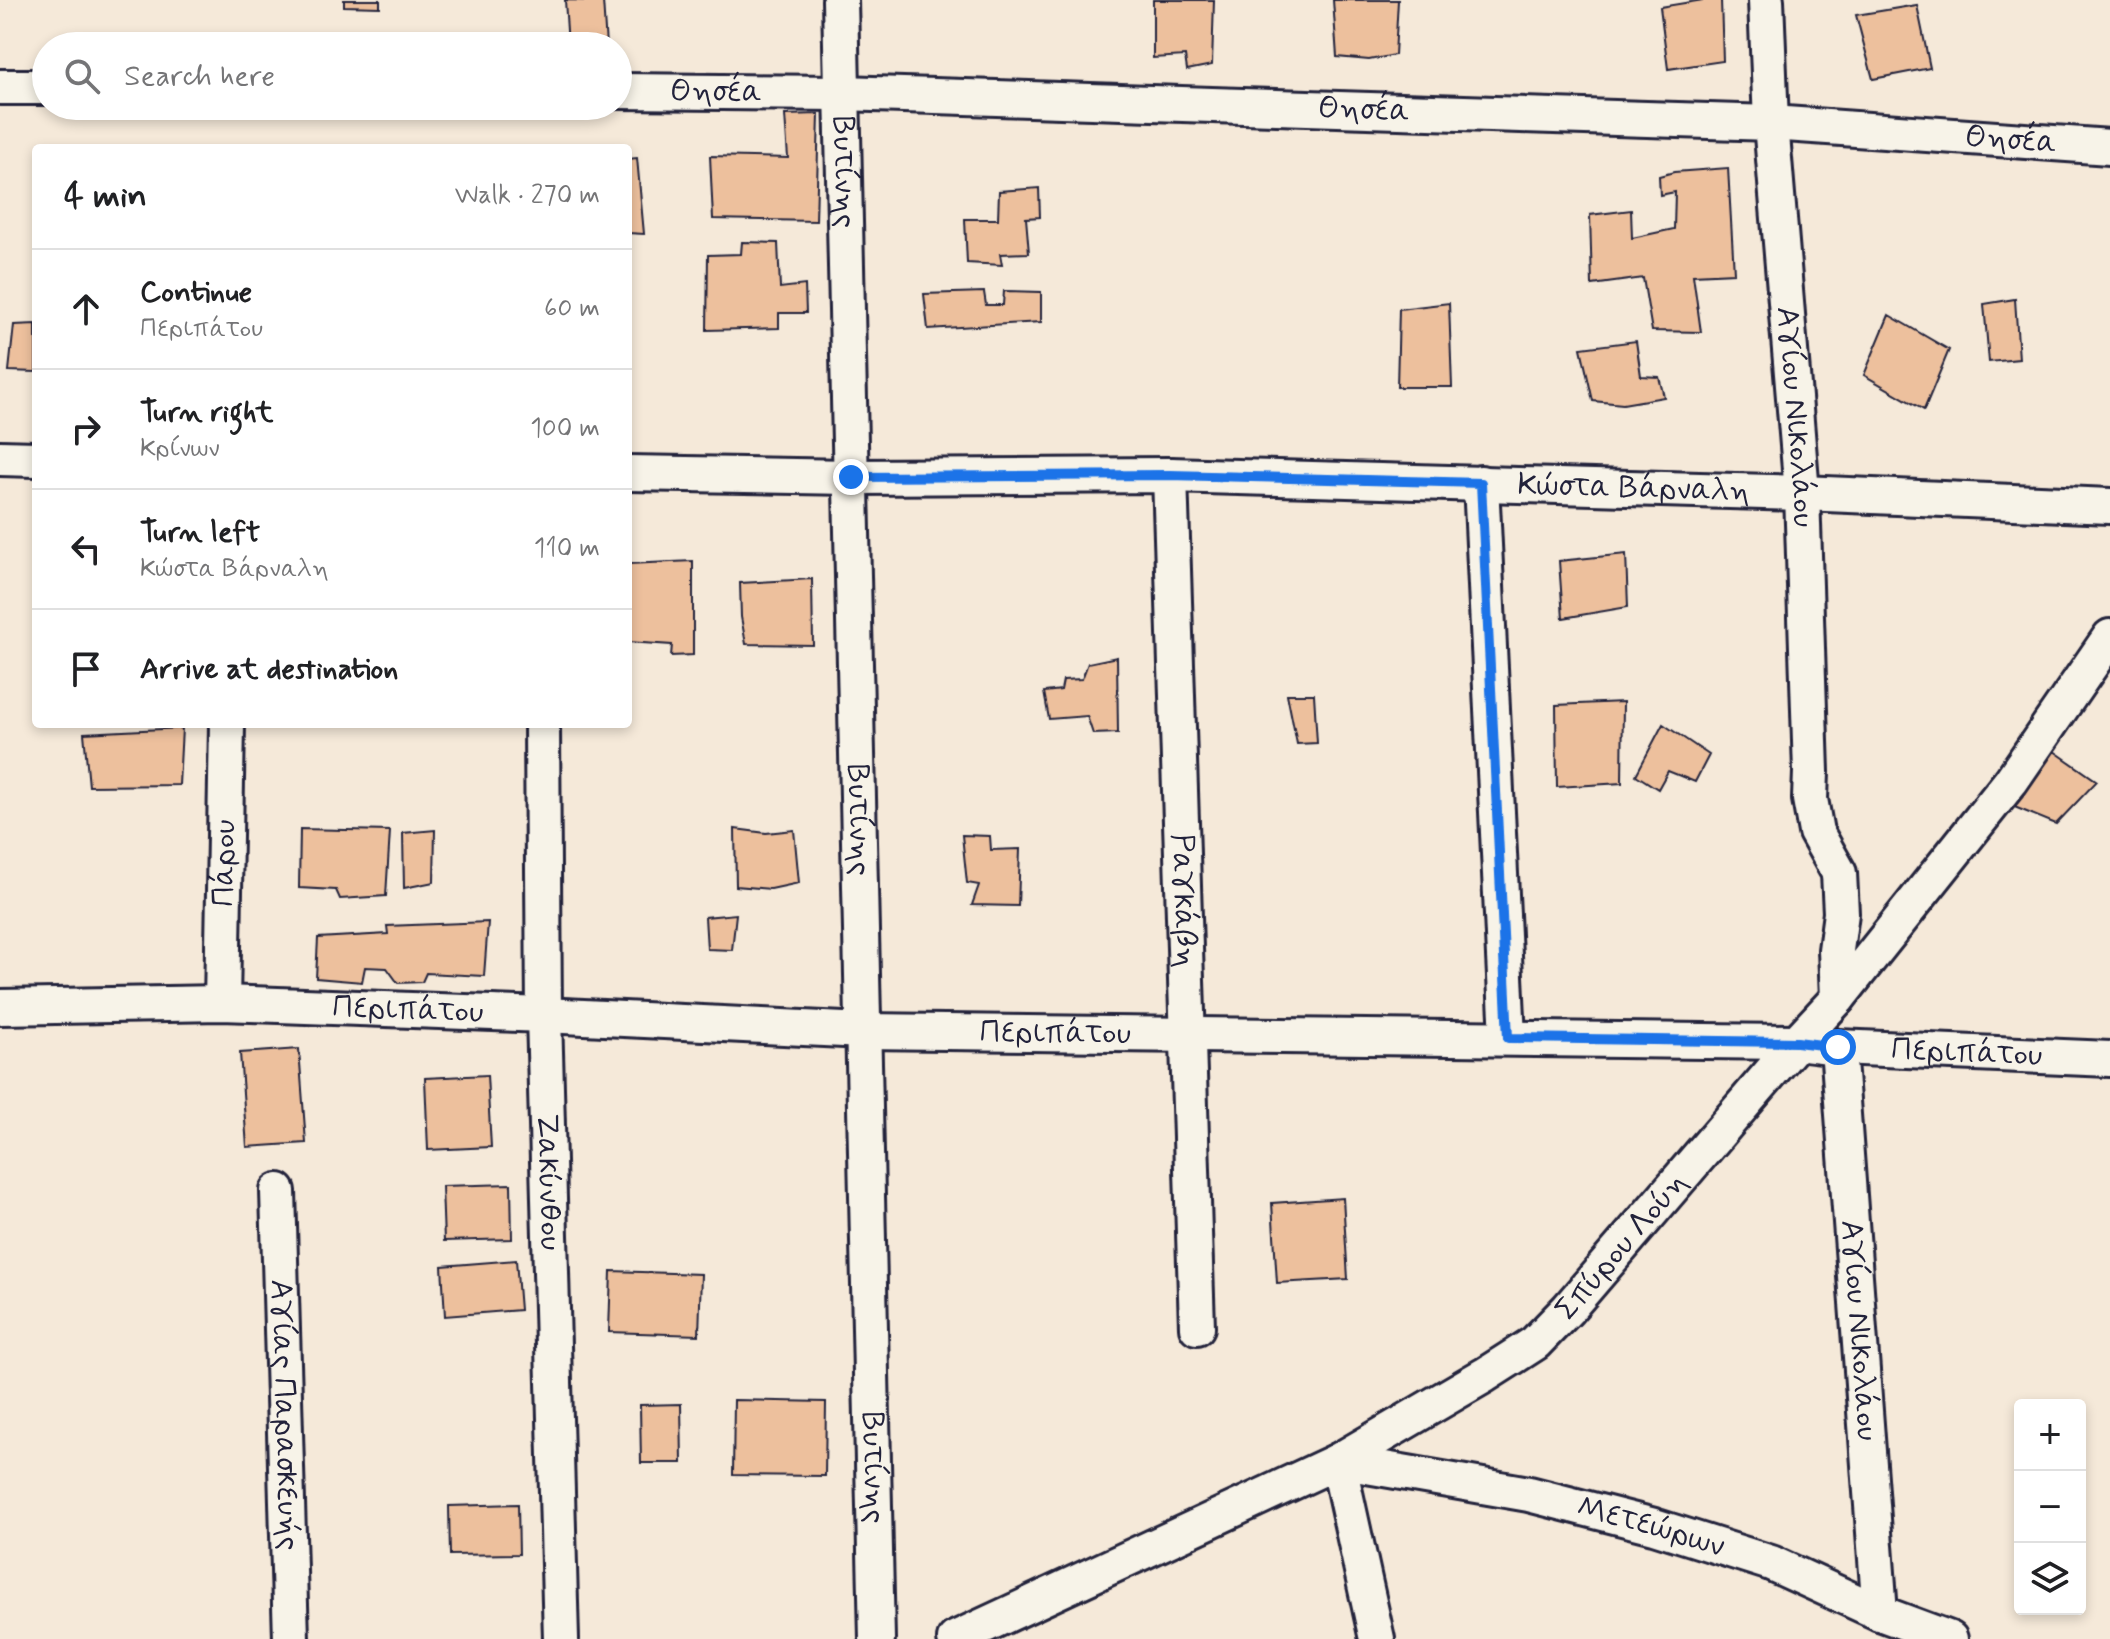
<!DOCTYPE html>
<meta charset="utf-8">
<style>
:root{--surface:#fff;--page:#f2f2f2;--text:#202124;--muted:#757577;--line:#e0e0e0}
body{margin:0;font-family:Mynerve,sans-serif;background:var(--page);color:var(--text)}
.controls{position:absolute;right:24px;bottom:24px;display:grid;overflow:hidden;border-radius:8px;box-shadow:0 4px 12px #0003}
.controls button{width:72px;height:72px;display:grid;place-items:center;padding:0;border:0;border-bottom:2px solid var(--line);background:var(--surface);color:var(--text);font:40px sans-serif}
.stop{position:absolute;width:24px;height:24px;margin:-18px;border:6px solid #1a73e8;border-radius:50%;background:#fff}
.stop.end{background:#1a73e8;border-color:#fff;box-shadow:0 2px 8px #0008}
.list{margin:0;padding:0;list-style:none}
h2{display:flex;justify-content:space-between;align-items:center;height:104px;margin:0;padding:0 32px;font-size:34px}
h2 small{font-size:26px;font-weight:400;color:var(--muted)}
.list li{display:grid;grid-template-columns:52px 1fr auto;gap:24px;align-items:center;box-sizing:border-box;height:120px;padding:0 32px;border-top:2px solid var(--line)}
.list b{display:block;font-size:30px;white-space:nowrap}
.list p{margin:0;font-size:26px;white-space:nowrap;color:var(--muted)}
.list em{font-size:26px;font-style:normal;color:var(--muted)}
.icon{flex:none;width:44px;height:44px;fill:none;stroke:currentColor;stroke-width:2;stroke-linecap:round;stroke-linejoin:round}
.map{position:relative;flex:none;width:2110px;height:1639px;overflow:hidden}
.search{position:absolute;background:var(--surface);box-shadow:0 4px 12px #0003;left:32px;top:32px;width:600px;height:88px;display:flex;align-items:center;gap:20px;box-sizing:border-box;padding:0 28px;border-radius:44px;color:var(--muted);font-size:30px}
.panel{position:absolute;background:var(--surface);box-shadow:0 4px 12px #0003;left:32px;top:144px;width:600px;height:584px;border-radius:8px}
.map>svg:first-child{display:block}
.building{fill:#edc09d;stroke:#22223b;stroke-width:2}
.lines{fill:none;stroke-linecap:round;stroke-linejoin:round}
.minor-casing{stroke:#22223b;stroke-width:40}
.minor{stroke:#f7f3e8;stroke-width:34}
.route{stroke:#1a73e8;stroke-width:10}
.labels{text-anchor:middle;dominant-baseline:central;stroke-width:6;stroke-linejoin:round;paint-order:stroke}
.street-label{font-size:32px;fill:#22223b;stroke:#f7f3e8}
</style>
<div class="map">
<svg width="2110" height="1639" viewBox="0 0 2110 1639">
<rect width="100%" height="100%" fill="#f5e9d9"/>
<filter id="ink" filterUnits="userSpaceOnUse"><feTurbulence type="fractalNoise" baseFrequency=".0125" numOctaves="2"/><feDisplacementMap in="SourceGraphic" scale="16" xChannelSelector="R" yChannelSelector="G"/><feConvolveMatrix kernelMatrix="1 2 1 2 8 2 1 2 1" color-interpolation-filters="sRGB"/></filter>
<g filter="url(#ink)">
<path class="building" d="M344,0H380V7L344,6Z
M565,0L603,1L606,46H568Z
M1153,0H1214L1212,65L1187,70L1185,56L1153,58Z
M1333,0H1398L1395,55L1369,60L1337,57Z
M1703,0H1721L1723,61L1668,69L1660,7Z
M1917,5L1930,68L1873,79L1856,15Z
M819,114L816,221L713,219L710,156L788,158L785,115Z
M637,158L644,234L628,233V159Z
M1728,168L1734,273L1693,275L1701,332L1652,331L1643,278L1592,285L1590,215L1631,210L1632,238L1674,229L1675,192L1660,195L1659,176L1674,172Z
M1039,188L1040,217L1026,218L1029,253L1000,254L1002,265L967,263L965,219H998L999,191Z
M742,242L778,243L780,288L805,285L806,313H779V328L707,330L708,255L741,254Z
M1004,291L1041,292V322L928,329L924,294L984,292L986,305H1003Z
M2015,299L2019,359L1989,362L1984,304Z
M1449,303L1452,387H1397L1399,309Z
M1889,315L1949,350L1924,410L1864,375Z
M36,324V372L9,371L14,325Z
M1636,341L1641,376L1659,377L1664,397L1623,404L1593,401L1581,348Z
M1626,554L1628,607L1563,618L1559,561Z
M693,561V655L671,656L672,645L628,642V564Z
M812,579L813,645L746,644L741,617L740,583Z
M1117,657L1118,733L1093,734L1087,716L1049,719L1044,692L1061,690L1063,680L1082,679L1088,663Z
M1287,694H1314L1317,743L1297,744Z
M1623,702L1622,783L1557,787L1556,705Z
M1663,724L1709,755L1695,782L1668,771L1658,789L1636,775Z
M182,728L179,785L89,786L84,733Z
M2054,751L2097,781L2056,824L2012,806Z
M300,829L390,831L386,896L340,899L336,890L299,888Z
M735,829L766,833L794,830L799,883L771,889L736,886Z
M435,830L434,882L404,888L403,833Z
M962,835L990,836L991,850L1020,849L1018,906L972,905L979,885L967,883Z
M736,914L732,950L707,949L705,917Z
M488,922L484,976L426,973L422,982L398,983L387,968L365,967L362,982L316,978L318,938L388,934L387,926Z
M299,1049L306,1143L247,1147L240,1053Z
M487,1075L491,1147L428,1150L425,1078Z
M511,1184L512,1239L444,1241L442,1186Z
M1343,1198L1348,1279L1277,1283L1272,1203Z
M516,1260L520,1310L445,1316L442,1266Z
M611,1271L701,1274L699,1335L609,1332Z
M734,1400L826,1402L825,1476L733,1475Z
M681,1404L682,1463H641L640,1405Z
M518,1504L519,1554L450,1555L449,1506Z"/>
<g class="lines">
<defs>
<g id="minor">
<path id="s1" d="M840,0L877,1639"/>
<path id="s2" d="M1766,0L1771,123L1802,493L1811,772L1810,799L1816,832L1839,873L1841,913L1836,950L1838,998"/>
<path d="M0,87H46"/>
<path id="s3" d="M618,91L842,93L1771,123L2110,147"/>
<path d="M0,458L36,459"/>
<path id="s4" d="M628,473L851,477L1170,475L1802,493L2110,506"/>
<path id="s5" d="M1170,475L1197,1327"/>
<path d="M1481,483L1508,1038"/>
<path id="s6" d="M542,724L544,1015L561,1639"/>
<path id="s7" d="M222,1003L227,724"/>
<path id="s8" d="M0,1007L222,1003L544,1015L864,1031L1797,1042L1838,1047L2110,1059"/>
<path id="s9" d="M1838,1047L1880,1613"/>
<path id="s10" d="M278,1191L291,1639"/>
<path id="s11" d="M1338,1461L1529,1494L1654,1526L1771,1563L1880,1613L1950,1639"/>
<path d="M1338,1461L1377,1639"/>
<path id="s12" d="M955,1639L1338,1461L1485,1375L1535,1343L1568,1309L1797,1042L1838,998L2011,781L2110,637"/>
</g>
</defs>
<use href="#minor" class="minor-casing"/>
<use href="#minor" class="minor"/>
</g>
</g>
<g class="lines" filter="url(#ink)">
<path class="route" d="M851,477L1170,475L1481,483L1508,1038L1797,1042L1838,1047"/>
</g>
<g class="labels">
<g class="street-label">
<text stroke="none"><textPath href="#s3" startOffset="98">Θησέα</textPath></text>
<text stroke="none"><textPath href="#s3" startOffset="746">Θησέα</textPath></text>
<text stroke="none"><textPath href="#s3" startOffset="1394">Θησέα</textPath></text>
<text stroke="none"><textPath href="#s1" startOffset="172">Βυτίνης</textPath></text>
<text stroke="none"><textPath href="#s2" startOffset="418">Αγίου Νικολάου</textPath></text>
<text stroke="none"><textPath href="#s4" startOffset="1006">Κώστα Βάρναλη</textPath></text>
<text stroke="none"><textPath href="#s1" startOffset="820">Βυτίνης</textPath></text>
<text stroke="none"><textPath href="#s7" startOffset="140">Πάρου</textPath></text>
<text stroke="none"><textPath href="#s5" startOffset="426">Ραγκάβη</textPath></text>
<text stroke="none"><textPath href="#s8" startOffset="408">Περιπάτου</textPath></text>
<text stroke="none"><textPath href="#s8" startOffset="1056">Περιπάτου</textPath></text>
<text stroke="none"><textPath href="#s8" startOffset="1968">Περιπάτου</textPath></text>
<text stroke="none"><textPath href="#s6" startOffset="458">Ζακύνθου</textPath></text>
<text stroke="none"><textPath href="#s12" startOffset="782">Σπύρου Λούη</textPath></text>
<text stroke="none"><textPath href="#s9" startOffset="284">Αγίου Νικολάου</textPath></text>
<text stroke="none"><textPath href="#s10" startOffset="224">Αγίας Παρασκευής</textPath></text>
<text stroke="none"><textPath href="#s1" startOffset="1468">Βυτίνης</textPath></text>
<text stroke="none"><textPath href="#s11" startOffset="320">Μετεώρων</textPath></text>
</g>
</g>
</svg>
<div class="controls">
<button>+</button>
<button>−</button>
<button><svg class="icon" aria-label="layers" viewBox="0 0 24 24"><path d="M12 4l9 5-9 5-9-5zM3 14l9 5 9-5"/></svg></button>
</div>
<div class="stop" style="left:1838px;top:1047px"></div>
<div class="stop end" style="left:851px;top:477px"></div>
<div class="search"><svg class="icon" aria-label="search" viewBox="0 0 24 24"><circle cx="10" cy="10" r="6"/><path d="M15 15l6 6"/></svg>Search here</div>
<section class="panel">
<h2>4 min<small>Walk · 270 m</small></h2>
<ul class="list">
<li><svg class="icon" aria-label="ahead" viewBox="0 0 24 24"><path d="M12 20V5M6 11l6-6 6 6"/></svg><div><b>Continue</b><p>Περιπάτου</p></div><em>60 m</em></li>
<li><svg class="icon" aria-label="right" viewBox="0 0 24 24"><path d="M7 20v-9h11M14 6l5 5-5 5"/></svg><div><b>Turn right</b><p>Κρίνων</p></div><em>100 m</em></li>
<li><svg class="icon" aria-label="left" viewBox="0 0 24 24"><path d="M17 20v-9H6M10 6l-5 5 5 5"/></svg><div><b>Turn left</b><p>Κώστα Βάρναλη</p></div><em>110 m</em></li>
<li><svg class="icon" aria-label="arrive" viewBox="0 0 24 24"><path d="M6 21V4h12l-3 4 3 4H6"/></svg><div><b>Arrive at destination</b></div></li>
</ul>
</section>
</div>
